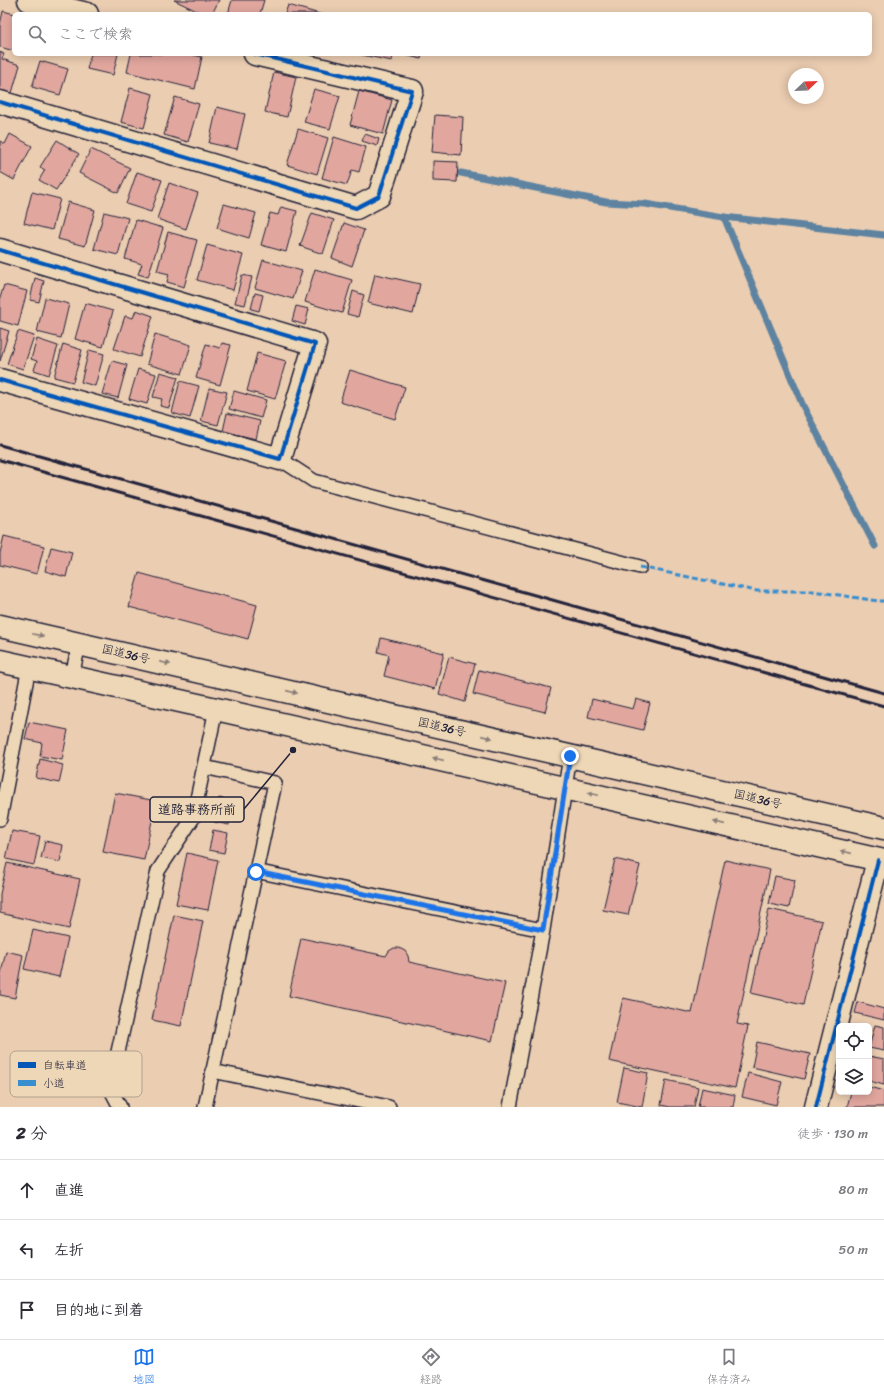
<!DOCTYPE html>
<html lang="ja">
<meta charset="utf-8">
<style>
:root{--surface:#fff;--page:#f2f2f3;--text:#2b2b33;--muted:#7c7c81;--line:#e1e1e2;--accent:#1a73e8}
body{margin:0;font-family:Sriracha,"Klee One",sans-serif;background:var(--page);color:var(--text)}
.controls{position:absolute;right:12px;bottom:12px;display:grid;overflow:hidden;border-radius:6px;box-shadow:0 2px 10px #0003}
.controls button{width:36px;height:36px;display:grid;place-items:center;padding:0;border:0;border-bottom:1px solid var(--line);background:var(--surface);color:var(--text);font:20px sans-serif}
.compass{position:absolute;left:788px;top:68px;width:36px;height:36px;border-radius:50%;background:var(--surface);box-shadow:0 2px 10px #0003;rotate:67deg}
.stop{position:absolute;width:12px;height:12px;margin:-9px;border:3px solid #1a73e8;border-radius:50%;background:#fff}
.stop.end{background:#1a73e8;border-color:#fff;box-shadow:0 1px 4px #0008}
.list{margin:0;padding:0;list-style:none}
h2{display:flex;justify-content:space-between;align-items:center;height:52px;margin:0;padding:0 16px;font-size:17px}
h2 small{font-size:13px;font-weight:400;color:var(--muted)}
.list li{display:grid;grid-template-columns:26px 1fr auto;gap:12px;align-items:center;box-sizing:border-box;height:60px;padding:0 16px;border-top:1px solid var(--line)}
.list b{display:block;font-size:15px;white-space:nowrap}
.list em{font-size:13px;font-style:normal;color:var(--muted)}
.icon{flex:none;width:22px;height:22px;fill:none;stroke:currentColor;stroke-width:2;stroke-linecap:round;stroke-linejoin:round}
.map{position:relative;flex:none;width:884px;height:1107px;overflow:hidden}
.search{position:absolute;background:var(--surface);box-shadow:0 2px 10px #0003;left:12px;right:12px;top:12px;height:44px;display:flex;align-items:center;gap:10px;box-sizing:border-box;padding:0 14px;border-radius:6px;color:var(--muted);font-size:15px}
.sheet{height:232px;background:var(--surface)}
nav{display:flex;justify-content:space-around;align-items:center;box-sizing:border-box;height:56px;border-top:1px solid var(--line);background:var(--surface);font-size:11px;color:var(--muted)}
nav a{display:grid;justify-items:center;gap:2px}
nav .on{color:var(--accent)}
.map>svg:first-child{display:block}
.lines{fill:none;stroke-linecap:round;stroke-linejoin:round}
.stream{stroke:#5d83a1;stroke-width:7}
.building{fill:#e1a79f;stroke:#22223b}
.lane-casing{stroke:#22223b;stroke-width:16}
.street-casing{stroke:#22223b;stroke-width:25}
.highway-casing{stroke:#22223b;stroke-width:25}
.lane{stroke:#eed7b6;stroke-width:13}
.street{stroke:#eed7b6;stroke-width:22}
.highway{stroke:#eed7b6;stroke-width:22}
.rail{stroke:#22223b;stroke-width:3}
.quiet{stroke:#398ed0;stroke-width:3;stroke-dasharray:6 3;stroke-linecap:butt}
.cycleway-casing{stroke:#eed7b6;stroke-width:6}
.cycleway{stroke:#0057b8;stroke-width:4}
.oneway{fill:#887c78}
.route{stroke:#1a73e8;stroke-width:5}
.labels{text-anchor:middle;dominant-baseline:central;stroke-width:3;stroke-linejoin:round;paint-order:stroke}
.street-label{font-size:12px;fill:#22223b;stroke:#eed7b6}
.key{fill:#eed7b6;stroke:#b1a191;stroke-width:1}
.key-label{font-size:11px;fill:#22223b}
.leader{fill:none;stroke:#22223b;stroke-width:1.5}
.callout-dot{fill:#22223b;stroke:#eed7b6;stroke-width:1.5}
.callout{fill:#eed7b6;stroke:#22223b;stroke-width:1.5}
.callout-label{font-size:13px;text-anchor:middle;font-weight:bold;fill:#22223b}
</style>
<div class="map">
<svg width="884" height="1107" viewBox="0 0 884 1107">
<rect width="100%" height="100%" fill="#ebcdb1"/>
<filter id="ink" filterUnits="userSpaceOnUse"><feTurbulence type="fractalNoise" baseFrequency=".025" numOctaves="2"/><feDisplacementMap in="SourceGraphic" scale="8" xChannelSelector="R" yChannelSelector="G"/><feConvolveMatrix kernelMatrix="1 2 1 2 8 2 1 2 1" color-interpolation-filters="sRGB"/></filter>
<g filter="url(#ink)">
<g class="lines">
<path class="stream" d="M461,173L606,202L645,204L724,217L884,235
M724,217L803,406L875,546"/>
</g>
<path class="building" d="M174,0H219L212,14H201V13Z
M232,0H264L260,14H228Z
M288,5L320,14H285Z
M3,11L15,14H14V51L0,47V25Z
M0,52L4,54L2,59L20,65L12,93L0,90Z
M91,54H118L113,75L87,69Z
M131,54H189L202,57L195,89L127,72Z
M357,54H393L392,61Z
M401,54H422L421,59Z
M40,61L68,69L60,95L32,87Z
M274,72L296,77L287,117L265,112Z
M130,88L153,94L144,128L121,122Z
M314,89L340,96L330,129L304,122Z
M359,91L392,100L383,134L350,125Z
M175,97L199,104L188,142L164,135Z
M217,107L245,114L237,149L209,143Z
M435,115L463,117L461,155L432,152Z
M298,129L328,138L317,174L287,165Z
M10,134L32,146L14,180L0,172V141L5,144Z
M365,134L379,139L377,146L362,141Z
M334,137L366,147L359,172L352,170L347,185L322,178Z
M57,140L79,154L56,190L39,180L45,170L40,167Z
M91,149L130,168L118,193L79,173Z
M433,161L458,162L457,182L433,181Z
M137,172L162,180L151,212L126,204Z
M169,183L198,193L186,229L157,219Z
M32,192L60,199L52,230L24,223Z
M68,202L95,210L85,246L58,239Z
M224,204L256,213L249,238L217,228Z
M281,207L297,211L286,252L261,245L270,213L278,215Z
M104,212L128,218L118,255L94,249Z
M312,213L334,220L323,254L300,246Z
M136,220L163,228L148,277L138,274L142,264L125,259Z
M344,223L364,230L352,266L332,258Z
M168,232L197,240L184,287L167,282L169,274L157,271Z
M207,245L243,255L233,290L197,280Z
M263,260L302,271L293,299L255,288Z
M315,269L352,280L342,313L305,302Z
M375,274L420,284L413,314L368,303Z
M242,275L252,277L245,305L235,303Z
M35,278L44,281L39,302L30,300Z
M4,285L27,291L18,326L0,321V298Z
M353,291L364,295L358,317L347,314Z
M255,293L263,295L259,311L251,309Z
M45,298L69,304L61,338L37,332Z
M85,303L113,311L103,347L75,339Z
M296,306L309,309L305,325L292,321Z
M136,310L153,316L140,357L114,349L125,316L133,318Z
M0,328L9,331L0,361Z
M18,331L34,336L23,369L7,364Z
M155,334L191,345L182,374L147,364Z
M37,339L58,346L49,375L34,370L37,361L31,359Z
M222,343L231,345L220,385L196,378L206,344L220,348Z
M63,344L82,350L73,382L54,377Z
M89,350L104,354L95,386L81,382Z
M257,353L286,361L275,399L247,391Z
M112,361L127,365L118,398L102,394Z
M138,369L156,374L147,404L129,399Z
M350,370L405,387L395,419L340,402Z
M160,372L178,377L169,408L160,406L162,399L153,397Z
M180,381L199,386L190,418L172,413Z
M209,388L227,392L218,425L201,421Z
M234,391L266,400L261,418L229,409Z
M227,413L260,421L256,439L223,431Z
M4,536L44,546L37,574L0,565V553Z
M51,547L72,552L66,577L45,571Z
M139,573L257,605L248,639L129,607Z
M381,638L444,653L435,689L384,676L389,655L378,652Z
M449,657L475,664L465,702L439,694Z
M479,670L551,688L545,712L473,694Z
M592,699L633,709L636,699L650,703L643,730L588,717Z
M29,722L68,730L62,760L40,756L42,743L25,739Z
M40,759L63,765L59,783L36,778Z
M115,793L156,801L144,860L103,852Z
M219,798L234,801L229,825L214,822Z
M213,830L228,833L224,853L209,850Z
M12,831L40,836L34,865L6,859Z
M45,841L63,845L60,862L41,858Z
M187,853L218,860L208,910L176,904Z
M615,859L640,865L628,915L603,910Z
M725,860L770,870L737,1024L748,1026L735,1088L609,1061L623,998L692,1013Z
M7,863L80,879L69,929L0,913V894Z
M775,876L795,880L789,908L769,904Z
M769,909L822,921L803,1005L751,993Z
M174,915L203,921L181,1026L152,1020Z
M33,930L68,938L59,977L24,969Z
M301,938L386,956L389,951L394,948H399L405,951L408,956L409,962L505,983L492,1041L289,996Z
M6,951L23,955L15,998L0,995V978Z
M858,1002L884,1009V1020L855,1013Z
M875,1025L884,1027V1051L869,1048Z
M757,1042L810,1054L804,1079L752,1067Z
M869,1056L884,1059V1085L869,1081Z
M624,1068L648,1073L642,1107L617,1102Z
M748,1073L782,1082L776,1105L742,1097Z
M666,1080L698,1087L694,1107H670L661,1105Z
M869,1087L884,1091V1107H847L851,1092H869Z
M702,1088L735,1095L733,1107H698Z"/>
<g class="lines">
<defs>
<path id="lane" d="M280,459L314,481L640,567
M72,676L79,644
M204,767L275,783L205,1107
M0,819L29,667
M255,871L543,930L570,756
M212,1071L389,1107
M120,1107L110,1088L158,871L193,818L216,709
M510,1107L543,930"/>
<path id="street" d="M29,0L87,14
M0,102L356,208L379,196L412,91L255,54
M0,250L315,344L280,459L0,380
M816,1107L878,860"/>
<path id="highway" d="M0,626L884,828
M0,661L216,709L884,861"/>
</defs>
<use href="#lane" class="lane-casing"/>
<use href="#street" class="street-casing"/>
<use href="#highway" class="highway-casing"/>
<use href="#lane" class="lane"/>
<use href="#street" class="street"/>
<use href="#highway" class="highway"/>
<path class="rail" d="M0,445L884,693
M0,460L884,706"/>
<path class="quiet" d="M640,567L757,591H813L878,601H884"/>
<defs>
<path id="cycleway" d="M0,102L356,208L379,196L412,91L255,54
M0,250L315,344L280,459L0,380
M816,1107L878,860"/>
</defs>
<use href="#cycleway" class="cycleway-casing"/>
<use href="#cycleway" class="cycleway"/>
</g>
<defs><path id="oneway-solid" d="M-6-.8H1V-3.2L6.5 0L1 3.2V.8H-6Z"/></defs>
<g class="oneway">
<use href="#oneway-solid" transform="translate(38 635) rotate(12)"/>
<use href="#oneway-solid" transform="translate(165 663) rotate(13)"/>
<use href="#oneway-solid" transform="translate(292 692) rotate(13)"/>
<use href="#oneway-solid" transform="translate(487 737) rotate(13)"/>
<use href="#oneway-solid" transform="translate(438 759) rotate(-167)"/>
<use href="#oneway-solid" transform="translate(593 794) rotate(-167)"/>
<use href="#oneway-solid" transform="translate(719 823) rotate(-167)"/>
<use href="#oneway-solid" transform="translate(846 852) rotate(-167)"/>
</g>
</g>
<g class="lines" filter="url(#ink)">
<path class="route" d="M256,872L543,930L570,756"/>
</g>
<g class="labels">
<g class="street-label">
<text transform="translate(126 654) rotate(13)">国道36号</text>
<text transform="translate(442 727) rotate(13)">国道36号</text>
<text transform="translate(758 799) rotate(13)">国道36号</text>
</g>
</g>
<rect x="10" y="1051" width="132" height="46" rx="6" class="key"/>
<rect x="18" y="1062" width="18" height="6" fill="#0057b8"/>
<rect x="18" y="1080" width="18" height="6" fill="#398ed0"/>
<g class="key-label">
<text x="43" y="1069">自転車道</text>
<text x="43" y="1087">小道</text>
</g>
<path class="leader" d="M293 750L244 809"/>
<circle class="callout-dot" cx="293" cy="750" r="4"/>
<rect class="callout" x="150" y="797" width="94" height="25" rx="4"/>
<g class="callout-label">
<text x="197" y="814">道路事務所前</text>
</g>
</svg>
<div class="controls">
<button><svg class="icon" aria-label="locate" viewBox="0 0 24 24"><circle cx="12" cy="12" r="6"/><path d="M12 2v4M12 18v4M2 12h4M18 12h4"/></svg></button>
<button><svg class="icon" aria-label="layers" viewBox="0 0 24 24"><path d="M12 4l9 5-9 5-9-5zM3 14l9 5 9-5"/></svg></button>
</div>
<svg class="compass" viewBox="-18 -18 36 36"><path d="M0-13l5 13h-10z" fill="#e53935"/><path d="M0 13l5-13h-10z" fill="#7c7c81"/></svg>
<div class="stop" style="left:256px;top:872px"></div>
<div class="stop end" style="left:570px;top:756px"></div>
<div class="search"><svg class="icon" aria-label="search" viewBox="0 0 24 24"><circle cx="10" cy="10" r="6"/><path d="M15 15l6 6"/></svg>ここで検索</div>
</div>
<section class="sheet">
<h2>2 分<small>徒歩 · 130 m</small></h2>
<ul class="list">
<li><svg class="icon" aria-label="ahead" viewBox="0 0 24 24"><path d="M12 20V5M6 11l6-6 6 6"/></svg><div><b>直進</b></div><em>80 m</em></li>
<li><svg class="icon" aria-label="left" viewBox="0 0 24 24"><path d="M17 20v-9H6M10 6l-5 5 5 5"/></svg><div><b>左折</b></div><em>50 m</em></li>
<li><svg class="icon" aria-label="arrive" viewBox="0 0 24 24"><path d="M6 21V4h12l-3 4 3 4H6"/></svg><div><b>目的地に到着</b></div></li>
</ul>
</section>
<nav>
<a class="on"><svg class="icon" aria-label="map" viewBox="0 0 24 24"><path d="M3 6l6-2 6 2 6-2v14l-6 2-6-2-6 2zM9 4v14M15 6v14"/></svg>地図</a>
<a><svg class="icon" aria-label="directions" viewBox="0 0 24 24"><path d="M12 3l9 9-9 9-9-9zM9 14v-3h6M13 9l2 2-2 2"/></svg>経路</a>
<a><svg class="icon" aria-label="saved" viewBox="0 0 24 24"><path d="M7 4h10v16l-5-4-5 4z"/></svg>保存済み</a>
</nav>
